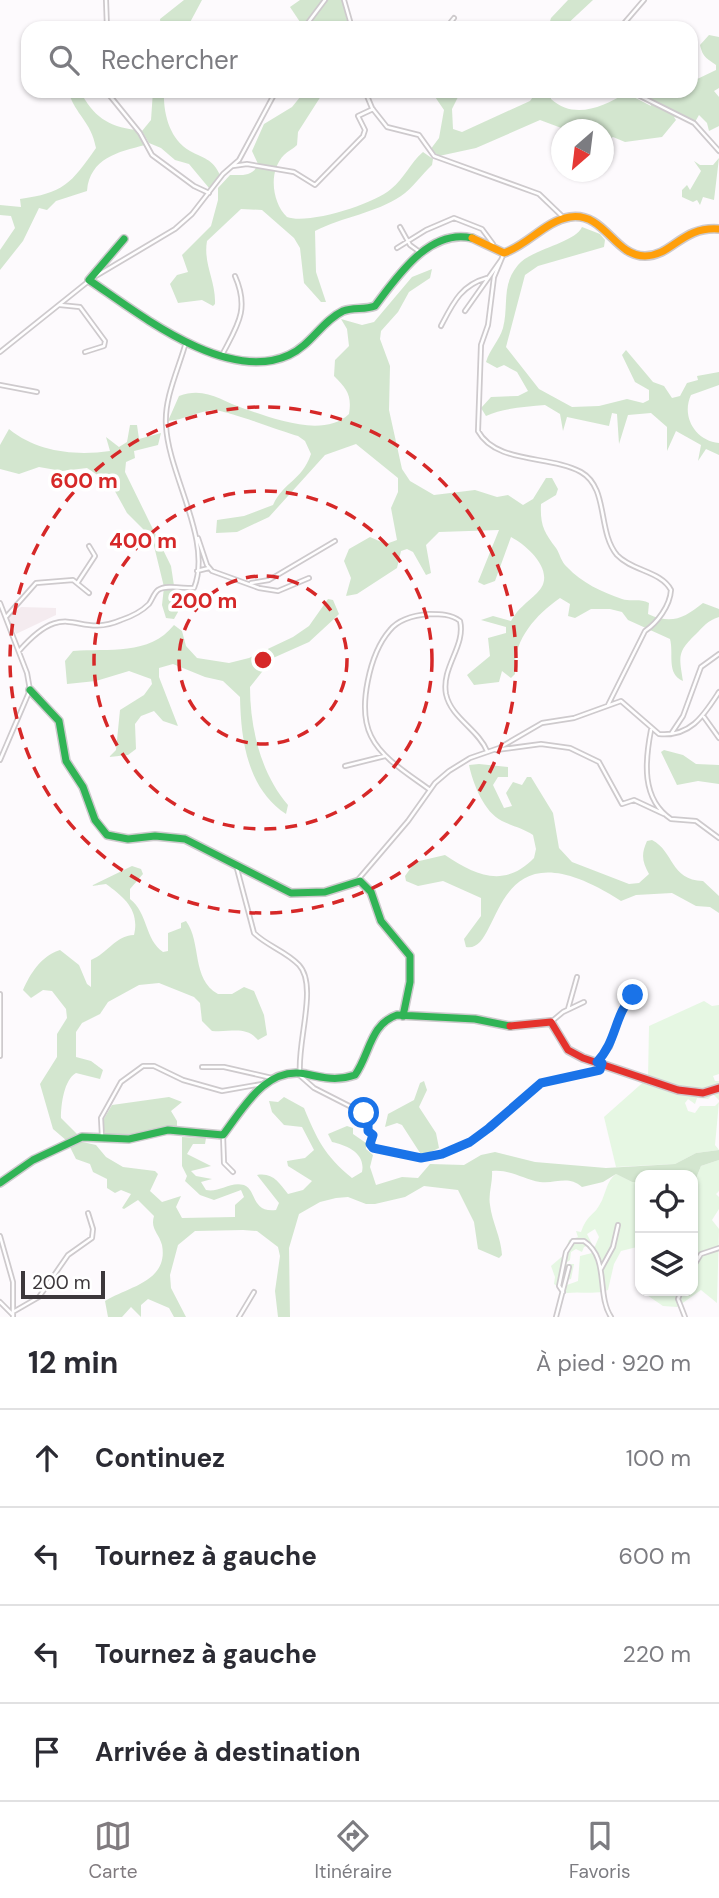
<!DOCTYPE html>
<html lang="fr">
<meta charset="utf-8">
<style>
:root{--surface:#fff;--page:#f2f2f3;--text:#2b2b33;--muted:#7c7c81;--line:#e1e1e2;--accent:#807b7f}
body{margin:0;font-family:"DM Sans",sans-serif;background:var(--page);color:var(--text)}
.controls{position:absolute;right:21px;bottom:21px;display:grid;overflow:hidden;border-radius:14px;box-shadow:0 2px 5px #0004}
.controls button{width:63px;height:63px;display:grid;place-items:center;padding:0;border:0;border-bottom:2px solid var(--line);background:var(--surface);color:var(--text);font:35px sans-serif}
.compass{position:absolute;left:551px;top:119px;width:63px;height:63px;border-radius:50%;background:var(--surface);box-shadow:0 2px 5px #0004;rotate:208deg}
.scale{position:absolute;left:21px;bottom:18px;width:84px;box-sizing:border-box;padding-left:7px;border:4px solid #3c373b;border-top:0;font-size:19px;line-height:24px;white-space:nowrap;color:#3c373b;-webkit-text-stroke:5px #fff;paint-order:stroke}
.stop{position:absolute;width:21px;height:21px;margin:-16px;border:5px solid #1a73e8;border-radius:50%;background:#fff}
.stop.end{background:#1a73e8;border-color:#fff;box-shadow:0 2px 7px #0008}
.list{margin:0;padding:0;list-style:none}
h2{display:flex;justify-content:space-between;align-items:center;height:91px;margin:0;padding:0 28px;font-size:30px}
h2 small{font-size:23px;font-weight:400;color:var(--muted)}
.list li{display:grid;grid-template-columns:46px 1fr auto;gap:21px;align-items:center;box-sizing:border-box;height:98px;padding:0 28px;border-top:2px solid var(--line)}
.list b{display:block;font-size:26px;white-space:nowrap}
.list em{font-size:23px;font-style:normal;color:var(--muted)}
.icon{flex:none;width:38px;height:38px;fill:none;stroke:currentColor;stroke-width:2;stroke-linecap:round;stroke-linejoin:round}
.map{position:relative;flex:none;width:719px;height:1317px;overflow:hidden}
.search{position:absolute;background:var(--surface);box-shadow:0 2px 5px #0004;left:21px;right:21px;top:21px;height:77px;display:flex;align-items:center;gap:18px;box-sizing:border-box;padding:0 24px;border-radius:21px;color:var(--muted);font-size:26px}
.sheet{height:483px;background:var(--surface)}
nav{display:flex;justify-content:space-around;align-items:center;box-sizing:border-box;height:98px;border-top:2px solid var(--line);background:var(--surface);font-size:19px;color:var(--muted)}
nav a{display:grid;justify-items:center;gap:4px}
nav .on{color:var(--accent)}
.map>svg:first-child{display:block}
.education{fill:#f4ebef}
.green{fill:#e6f7e3;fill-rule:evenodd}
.forest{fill:#d3e6cf}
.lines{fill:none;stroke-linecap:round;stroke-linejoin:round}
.street-casing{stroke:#cecacd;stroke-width:6}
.fast-casing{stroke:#cecacd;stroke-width:10}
.slow-casing{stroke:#cecacd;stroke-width:10}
.jam-casing{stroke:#cecacd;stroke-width:10}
.street{stroke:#fffeff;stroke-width:2.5}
.fast{stroke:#30b455;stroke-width:7}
.slow{stroke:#ff9f0a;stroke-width:7}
.jam{stroke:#e5322d;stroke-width:7}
.route{stroke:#1a73e8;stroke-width:9}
.ring{fill:none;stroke:#d62828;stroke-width:3.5;stroke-dasharray:12 9}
.centre{fill:#d62828;stroke:#fff;stroke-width:3.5}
.ring-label{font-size:21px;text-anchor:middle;font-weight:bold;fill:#d62828;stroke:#fff;stroke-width:7;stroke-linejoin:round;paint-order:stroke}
</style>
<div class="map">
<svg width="719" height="1317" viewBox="0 0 719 1317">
<rect width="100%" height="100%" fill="#fdfafd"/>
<path class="education" d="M21,607L56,608V615L16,634L8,617Z"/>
<path class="green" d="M704,1001L712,1006L719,1005V1074L713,1076L715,1081H719V1100L713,1094L708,1099L697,1098L695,1104L688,1099L685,1103L688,1111L695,1113L700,1106H715L719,1102L715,1145L719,1150L696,1153L675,1164L616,1167L604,1117L648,1078L649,1026Z
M719,1160V1191L716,1194L719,1197V1209L712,1220L719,1229L717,1303L701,1290L677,1307L663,1306L641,1291H693V1186L701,1166Z
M616,1174L632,1182H640V1258L637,1247L621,1251L614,1264L608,1290C596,1295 581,1291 567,1293L554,1284L555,1277L551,1266L565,1254L569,1240L578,1237L576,1231L581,1232C588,1213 594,1216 600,1204C606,1194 606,1181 616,1174ZM595,1229L599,1237L592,1253L580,1256L578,1281L567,1285L561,1280L562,1273L568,1274L567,1280L571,1279L574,1264H564L570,1260L571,1252L576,1249L582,1252L584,1247L592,1244L587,1234Z"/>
<path class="forest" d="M184,0H202L187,28H161L160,19Z
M300,0H342L349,28H304L290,7Z
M568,0H593L563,28H548L551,18Z
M709,35L719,37V88L714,91L719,97V126L709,131L707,123L699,115L695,122L674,117L676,120L662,137L625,142L613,137L604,141V130L564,129L540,120L476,148L439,156L430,150L439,138L444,110L431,91H461L452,109L453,129L462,132L530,101L537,91H550L551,99C574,120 603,107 626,93L651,106L648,99L651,91H691V82L716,70V65C707,58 703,58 700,45Z
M68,91H80C94,117 107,126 136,130L145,145C118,152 90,158 87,191L56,201L47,210L39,208L23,241L0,270V250L15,228L11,216L0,215V205L21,207L20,199C63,193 71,184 96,148C91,121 76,116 68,91Z
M153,91H164C163,112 169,139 190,151C203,158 213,159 220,175L209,188L189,164L175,160L161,148L149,143L142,131L151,120Z
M305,91H322L321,96L298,132L297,145C293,149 288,151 284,155C268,171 272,203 287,217C308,225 374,204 391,189C404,179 410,163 423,152L433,159L432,165C422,174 412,189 401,196C376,213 342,217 315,231L316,272L326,302H321L304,283L300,248L294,238L262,210L241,209L207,241C203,264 216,281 215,304L213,306L202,300L178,303L170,284L177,275L188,272L182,255L211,226L218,200V188L230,175C241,175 253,177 258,164L252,151L264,124L292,107Z
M719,158L714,200L703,197L700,205L697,200L693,202L682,197V190L687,185L690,190L701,171L694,161L700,165H713Z
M582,227L600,234L605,240L604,247L538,266L525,275L506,347L539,389L572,407L599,406L627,399L643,403L649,400V390L635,382L622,355L626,350L653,382L664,386L672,398L680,396L687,383L698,380L697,376L719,372V385L691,395C681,416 695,441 719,443V455L706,449L698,461L701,445L676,431L667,451V427L651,413L628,415L619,444L617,414L612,413L609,426L567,417L563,431L560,414L545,405C525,407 503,408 486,416L481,408L491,397L518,396L528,391L517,372L504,365L497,368L486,362C490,349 499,341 503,328C509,306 501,285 518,265C531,249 575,243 582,227Z
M432,269L430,278L409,292L398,312L381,331L380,339L390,366L389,410L402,469L410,481L434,495L475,490L497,497L508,495L523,505L533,499L546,478H552L558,489L556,495L541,504C540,525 544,532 556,548C560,554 561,562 567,567C582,583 602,592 622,599C631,602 640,598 649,603L648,614C672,625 684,618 703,603L719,609V617C707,621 704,626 696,634C677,652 679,656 683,681C666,674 674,654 670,639L628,620L622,612L610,609H591L575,618L568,616L570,604L560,598C534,616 512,642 515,674L511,678L502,671L499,682L474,685L467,675L490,656L488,638L506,633V627L481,620L493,616L511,621C518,608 527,603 537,593C558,573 528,546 511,537L495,581L484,585L478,582L499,530L439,532L426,545L431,573L426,575L413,552L407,549L401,551L397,568L357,594L346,596L351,578L344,561L349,549L370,537L386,544L397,540L391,508L398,492V478L356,444L325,455L269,517L237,532L216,533L217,520L244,516L273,505C285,480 301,482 311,454L305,441L298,436C280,431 224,409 212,410C197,412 183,420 168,421L179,396C205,386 221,401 245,409C274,419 324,438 349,414C352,395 347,389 334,376L335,360L349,346L347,329L341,319L362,325L374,322L412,277Z
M130,425H137L139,439L161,433L158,445L134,451L135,458L126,462L125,472L171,566L178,612L174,619L166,618L162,605L164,587L154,546L144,530L127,513L111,484L87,468L62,471L39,467L19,474L0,469V445L9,429C37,452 75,456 110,451L106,437L119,447L127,442Z
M328,599L333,600L339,614L335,618L309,642L273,658L250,687C250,728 261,774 288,805L286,814C247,788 241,740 240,697L223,681L205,677L173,664L159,668V677L178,726L163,721L154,711L141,716L135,724L136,749L128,755L109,757L116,750L120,710L144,695L152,684L151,679L129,671L96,681L67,684L65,661L73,651C109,648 149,656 174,625L182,631L186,646L197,658L229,663L249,658L293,637L309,626Z
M664,750L683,755L696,764L719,765V784L698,781L677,785L661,752Z
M479,764L508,767V777H498L493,785L504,808L512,806L506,793L513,782L522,785L527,777H531L553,813L559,848L572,862L629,884L639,883L649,874C642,862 641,854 647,841L652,840C674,851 670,880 703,881L719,896V913L710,907L696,906L672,893L636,895L621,901C486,814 504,955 466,947L464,939L481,916V898L443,881L418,886L406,881L405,876L415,862L445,855C475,875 504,889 534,858L536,849L533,835C523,828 512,826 502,821C484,812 473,784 469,765Z
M132,866L141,869L143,874L130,889V899C148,913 145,940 163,952L168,951V933L181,928V923L186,921C202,943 191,979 218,994H232L244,987L254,991L264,1015L267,1035L258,1040C245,1025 230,1033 212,1031L202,1021L200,1003L194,997L159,983L139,985L108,1002L100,1014L82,1023L76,1032V1057L91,1061L103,1070L100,1079L76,1073C64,1080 61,1104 61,1118L78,1135L67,1141L53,1129L40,1084L57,1057V1034L67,1018L66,1009L52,991L43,990L31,998L23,990C30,974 41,956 60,950L79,965L87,984L91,987V960C108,953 115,936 134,935C140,910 124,897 106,884L91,886Z
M424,1081L427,1090L419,1107L436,1133L439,1148L422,1156L402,1125L397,1123L385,1127L388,1114L414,1100L420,1083Z
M169,1097L182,1102L171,1111L177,1121V1128L128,1137L105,1135L102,1122L112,1105Z
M284,1097L304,1108C317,1139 324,1155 352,1178L362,1172C366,1153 346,1145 332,1142L328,1134L347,1126L353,1128V1134L366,1143V1149L373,1155L370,1167L376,1185L402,1177L418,1178L430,1164L464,1165L481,1155L495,1152L535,1162L606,1168L675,1164L696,1153L719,1150V1160L701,1166L693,1186V1175H640V1182H632L616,1174L603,1182L582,1187C568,1175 556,1184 540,1182C523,1179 510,1169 492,1171C493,1182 488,1194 490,1205C492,1222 501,1237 502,1255L499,1258L478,1249L474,1222L458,1190L424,1186L405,1197L375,1204H366L348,1197L336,1198L320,1202L299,1214L289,1248L290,1317H278L275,1291L280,1256L278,1247L257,1231L243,1230L195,1231L178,1245L170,1275L171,1288L186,1317H174L169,1308L148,1299L141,1305V1317L131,1307L122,1317H108L105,1301C127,1287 169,1282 162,1245C159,1233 150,1229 154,1216L138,1200L124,1209L122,1208L131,1194L121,1190L115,1193L107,1188V1179L93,1172L90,1164L76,1159L70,1147L78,1141L96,1145L106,1157L123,1167L155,1171L158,1174L150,1191L162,1202L181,1196L176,1207L182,1218L235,1217V1205L244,1197L241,1190L214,1200L200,1195L185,1181L187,1176L182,1166V1137L206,1138L205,1144H193L187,1154L211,1166L191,1171L196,1176L212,1179L201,1182L206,1190C219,1193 230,1181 244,1185C257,1190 251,1213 276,1210L279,1203L257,1175C273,1172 279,1183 288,1194L303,1190L312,1181L288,1166L287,1161L305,1158L314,1150L302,1127L284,1125L272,1112L269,1101L278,1102Z"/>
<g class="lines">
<defs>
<path id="street" d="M106,0L107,28
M344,0L352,28
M304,28L325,0
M446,28L454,18
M620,28L644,0
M106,91L140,133L152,155L194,186L209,193
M365,91L372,108L387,127L419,135L434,156L539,194L564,218
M630,91L694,123L719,151
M233,166L247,164L294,172L315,185L363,136L365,130L358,116L373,109
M400,227L410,245L421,253
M397,248L426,230L454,218L482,229L493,244
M504,253L494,277L488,325L481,345L478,431C496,464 550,455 581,472C609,488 597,531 617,555C632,571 661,571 671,590C670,606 657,623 645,631L608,705
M96,276L175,229L192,214L223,174L239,160L276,91
M60,305L80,307L105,341L104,346L85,352
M465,311L501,260
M441,326C453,303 461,285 487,278
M0,352L90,280
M222,355C237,326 250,310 235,276
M0,385L37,392
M198,538L207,565L212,571L259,588L278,591L309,578
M197,571L209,568
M78,582L95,556L89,546
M251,583L269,580L335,541
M0,603L27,673L30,690L0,760
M6,617L36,583L73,580L89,593
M19,651C68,595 75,640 121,620C130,617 142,611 149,604C152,600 154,593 158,590C166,584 186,589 194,588C213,540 168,475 166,425C164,398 179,368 186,342
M704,717L719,738
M651,730C645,761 641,799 671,819L696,821L719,838
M671,734L683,716L701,667L719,654
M496,750L541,744L570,748L599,762L622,804L634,800L664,814
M345,766L385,756
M430,790C410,775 382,759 371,736C357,708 370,653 390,630C399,619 416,615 429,614C440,614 451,614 460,621C466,646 441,667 446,694C451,718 478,729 487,751
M236,865L254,933C267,946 286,951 299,965C318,985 297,1042 300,1073
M356,882L408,821L435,783L449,771L470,758L499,748L542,723L574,718L621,701L659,734C691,737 704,715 719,692
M0,994V1056
M568,1009L577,977
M551,1022L563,1012L584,1002
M597,1062L610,1047L622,1009L634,993
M202,1067H224L272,1078
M297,1073L314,1088L367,1115L373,1148L421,1158L442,1154L469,1142L489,1128L539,1084L599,1070L602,1065
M223,1135L224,1163L233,1172
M102,1137L101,1118L121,1082L143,1066H154L183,1080L222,1091L262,1084
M0,1236L13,1282V1317
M693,1267L701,1254L719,1248
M601,1269L613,1247L618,1225
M681,1291L678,1299L685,1317
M563,1292L559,1286L566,1252L573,1241H584C610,1258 596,1294 611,1317
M0,1302L13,1315
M13,1312L39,1297L68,1255L92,1238L93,1229L88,1213
M239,1317L254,1292
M556,1317L569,1267"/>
<path id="fast" d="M124,239L89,280C138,313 226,384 289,355C311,345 322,321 343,311C353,307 365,310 375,306C397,277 429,228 472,238
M30,690L59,721L66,761L83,787L95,820L107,835L128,839L155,836L185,839L291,893L325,892L360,881L371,892L381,921L410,956V982L403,1016
M0,1183L33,1160L82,1137L129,1139L168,1130L223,1135C244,1107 266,1066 306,1074C323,1078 338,1081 355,1075C370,1054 370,1024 397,1015L475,1019L510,1026"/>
<path id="slow" d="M472,238L504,253C528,245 545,221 570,217C605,212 614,256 645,256C672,256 682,226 719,229"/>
<path id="jam" d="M510,1026L551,1022L568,1050L583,1058L678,1090L703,1093L719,1088"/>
</defs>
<use href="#street" class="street-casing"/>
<use href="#fast" class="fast-casing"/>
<use href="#slow" class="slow-casing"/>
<use href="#jam" class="jam-casing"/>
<use href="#street" class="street"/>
<use href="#fast" class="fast"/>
<use href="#slow" class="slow"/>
<use href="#jam" class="jam"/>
</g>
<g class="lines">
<path class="route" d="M364,1113L368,1117V1131L373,1135L370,1144L373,1148L421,1158L442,1154L470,1142L489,1128L541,1083L600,1070L602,1063L597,1062C617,1041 614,1015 633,995"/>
</g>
<g class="ring">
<circle cx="263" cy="660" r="84"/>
<circle cx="263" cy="660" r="169"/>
<circle cx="263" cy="660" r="253"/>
</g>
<circle cx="263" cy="660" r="10" class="centre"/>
<g class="ring-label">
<text x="84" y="488">600 m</text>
<text x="143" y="548">400 m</text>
<text x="204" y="608">200 m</text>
</g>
</svg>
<div class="controls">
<button><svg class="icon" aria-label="locate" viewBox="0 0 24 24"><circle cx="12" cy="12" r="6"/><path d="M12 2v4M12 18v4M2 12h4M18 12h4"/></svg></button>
<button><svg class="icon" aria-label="layers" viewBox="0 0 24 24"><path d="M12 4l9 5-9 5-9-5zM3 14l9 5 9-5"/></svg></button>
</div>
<svg class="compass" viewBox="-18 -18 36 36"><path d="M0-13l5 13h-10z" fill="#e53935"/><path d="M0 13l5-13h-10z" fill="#7c7c81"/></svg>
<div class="scale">200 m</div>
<div class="stop" style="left:364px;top:1113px"></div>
<div class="stop end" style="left:633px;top:995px"></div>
<div class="search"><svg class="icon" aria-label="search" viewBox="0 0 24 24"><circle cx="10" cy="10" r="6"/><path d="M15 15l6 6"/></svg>Rechercher</div>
</div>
<section class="sheet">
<h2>12 min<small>À pied · 920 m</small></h2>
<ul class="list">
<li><svg class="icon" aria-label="ahead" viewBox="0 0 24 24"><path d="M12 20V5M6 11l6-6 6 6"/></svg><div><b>Continuez</b></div><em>100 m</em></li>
<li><svg class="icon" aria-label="left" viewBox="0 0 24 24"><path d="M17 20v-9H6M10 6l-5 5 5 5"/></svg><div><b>Tournez à gauche</b></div><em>600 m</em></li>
<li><svg class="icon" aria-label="left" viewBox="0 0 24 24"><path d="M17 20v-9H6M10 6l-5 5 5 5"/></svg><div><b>Tournez à gauche</b></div><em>220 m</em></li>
<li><svg class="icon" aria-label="arrive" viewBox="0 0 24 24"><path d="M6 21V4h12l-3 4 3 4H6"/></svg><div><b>Arrivée à destination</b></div></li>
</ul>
</section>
<nav>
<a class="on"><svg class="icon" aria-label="map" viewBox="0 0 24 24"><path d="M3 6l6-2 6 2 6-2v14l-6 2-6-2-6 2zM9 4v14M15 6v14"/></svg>Carte</a>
<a><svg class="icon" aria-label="directions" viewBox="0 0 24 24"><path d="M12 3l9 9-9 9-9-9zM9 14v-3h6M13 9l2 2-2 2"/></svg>Itinéraire</a>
<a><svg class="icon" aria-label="saved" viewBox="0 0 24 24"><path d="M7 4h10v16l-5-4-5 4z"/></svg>Favoris</a>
</nav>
